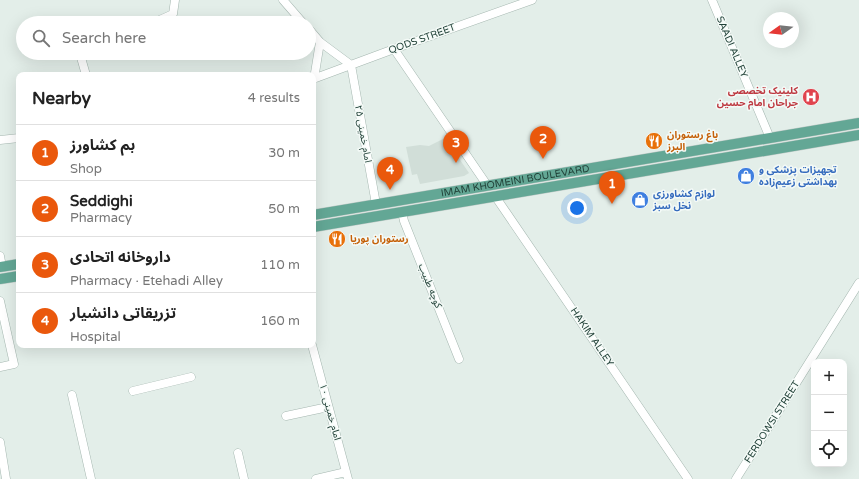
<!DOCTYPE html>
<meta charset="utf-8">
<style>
:root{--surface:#fff;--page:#f2f2f2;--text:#222;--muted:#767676;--line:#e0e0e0;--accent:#ea580c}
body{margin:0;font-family:"Varela Round","Noto Sans Arabic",sans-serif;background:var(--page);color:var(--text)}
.controls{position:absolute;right:12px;bottom:12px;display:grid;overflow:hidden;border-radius:8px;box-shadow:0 4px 16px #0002}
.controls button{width:36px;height:36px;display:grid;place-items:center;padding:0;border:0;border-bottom:1px solid var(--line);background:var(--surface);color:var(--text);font:20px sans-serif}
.compass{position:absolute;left:763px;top:12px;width:36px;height:36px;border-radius:50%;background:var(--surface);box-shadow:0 4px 16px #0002;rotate:255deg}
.you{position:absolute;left:577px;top:208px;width:14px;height:14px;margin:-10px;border:3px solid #fff;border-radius:50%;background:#1a73e8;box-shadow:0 0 0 6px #1a73e833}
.badge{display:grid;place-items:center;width:26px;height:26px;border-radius:50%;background:var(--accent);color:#fff;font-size:13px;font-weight:700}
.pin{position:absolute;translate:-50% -33px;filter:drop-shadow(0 1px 2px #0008)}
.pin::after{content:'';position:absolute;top:21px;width:14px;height:12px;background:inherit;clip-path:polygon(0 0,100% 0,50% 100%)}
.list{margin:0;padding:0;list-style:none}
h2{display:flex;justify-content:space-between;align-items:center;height:52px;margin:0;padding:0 16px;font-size:17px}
h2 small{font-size:13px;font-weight:400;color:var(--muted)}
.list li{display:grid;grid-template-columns:26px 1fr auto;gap:12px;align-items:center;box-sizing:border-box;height:56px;padding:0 16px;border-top:1px solid var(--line)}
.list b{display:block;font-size:15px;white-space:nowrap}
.list p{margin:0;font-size:13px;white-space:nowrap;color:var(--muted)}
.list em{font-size:13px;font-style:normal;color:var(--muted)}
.icon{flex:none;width:22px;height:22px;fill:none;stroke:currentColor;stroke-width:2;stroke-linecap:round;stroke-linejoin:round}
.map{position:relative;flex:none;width:859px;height:479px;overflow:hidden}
.search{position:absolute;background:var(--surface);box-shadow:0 4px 16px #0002;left:16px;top:16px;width:300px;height:44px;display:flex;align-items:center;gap:10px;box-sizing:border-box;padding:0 14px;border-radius:22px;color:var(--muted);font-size:15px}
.panel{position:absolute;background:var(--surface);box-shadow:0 4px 16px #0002;left:16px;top:72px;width:300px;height:276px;border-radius:8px}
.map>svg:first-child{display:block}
.built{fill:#d1ded8}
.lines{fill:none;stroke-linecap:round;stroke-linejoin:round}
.minor-casing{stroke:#a5b7b0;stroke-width:9}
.major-casing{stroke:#c1cac7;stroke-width:11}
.minor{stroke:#fff;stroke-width:8}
.major{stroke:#63a795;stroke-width:10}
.labels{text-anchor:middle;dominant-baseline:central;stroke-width:3;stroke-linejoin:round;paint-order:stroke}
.street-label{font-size:10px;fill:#214138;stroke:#f4faf7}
.health-label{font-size:10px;font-weight:bold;fill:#be3a42;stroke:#f4faf7;text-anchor:end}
.food-label{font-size:10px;font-weight:bold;fill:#c56008;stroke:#f4faf7;text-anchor:start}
.shop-label{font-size:10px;font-weight:bold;fill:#366cbe;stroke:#f4faf7;text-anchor:start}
</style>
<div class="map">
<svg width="859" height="479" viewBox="0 0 859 479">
<rect width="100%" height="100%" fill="#e3eee9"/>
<path class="built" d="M445,138L469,173L464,176L420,184L417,174L412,175L406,147L420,145L429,146Z"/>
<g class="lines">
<defs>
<path id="minor" d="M283,0L303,23
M712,0L770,138
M153,23L173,14L175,0
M309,29L320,42L351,65L376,204
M394,49L487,185
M82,53L80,54L86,75
M313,79L394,49L532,0
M314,79L320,42
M0,140L19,138
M495,196L688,479
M402,212L404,221L459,359
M0,256L2,267
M0,301L14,364L0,367
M312,345L348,479
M133,391L191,377
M72,395L91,479
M286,416L328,407
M0,442L6,479
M238,453L244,479
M316,479L346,472
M736,479L859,283"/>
<g id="major">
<path id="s1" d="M313,215L859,123"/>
<path d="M313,227L859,135"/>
<path d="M0,267L19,264"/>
<path d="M0,279L19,276"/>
</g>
</defs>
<use href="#minor" class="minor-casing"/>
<use href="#major" class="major-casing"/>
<use href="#minor" class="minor"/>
<use href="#major" class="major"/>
</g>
<defs>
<symbol id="hospital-disc" viewBox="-11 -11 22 22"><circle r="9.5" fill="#e0444e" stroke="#f4faf7"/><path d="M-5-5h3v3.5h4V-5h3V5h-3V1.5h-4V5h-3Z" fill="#fff"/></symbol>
<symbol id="restaurant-disc" viewBox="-11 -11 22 22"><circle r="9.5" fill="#e8710a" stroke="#f4faf7"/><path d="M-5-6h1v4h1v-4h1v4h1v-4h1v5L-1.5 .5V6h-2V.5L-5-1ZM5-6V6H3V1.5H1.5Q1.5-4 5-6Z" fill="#fff"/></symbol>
<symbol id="shop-disc" viewBox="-11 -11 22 22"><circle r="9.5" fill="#3f7fe0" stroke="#f4faf7"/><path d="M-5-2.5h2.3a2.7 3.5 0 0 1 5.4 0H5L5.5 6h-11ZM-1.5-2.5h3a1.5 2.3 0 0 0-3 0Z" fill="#fff"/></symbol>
</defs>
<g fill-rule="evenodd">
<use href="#hospital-disc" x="801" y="87" width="20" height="20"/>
<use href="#restaurant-disc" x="644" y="131" width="20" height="20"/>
<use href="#shop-disc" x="736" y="166" width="20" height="20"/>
<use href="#shop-disc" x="630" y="190" width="20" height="20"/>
<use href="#restaurant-disc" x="327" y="229" width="20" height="20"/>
</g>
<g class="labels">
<g class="street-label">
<text transform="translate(422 39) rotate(-20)">QODS STREET</text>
<text transform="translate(732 47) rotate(67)">SAADI ALLEY</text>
<text transform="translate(363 134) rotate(80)">امام خمینی ۲۵</text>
<text stroke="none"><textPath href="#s1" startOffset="205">IMAM KHOMEINI BOULEVARD</textPath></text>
<text transform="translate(430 286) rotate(68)">کوچه طبیب</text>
<text transform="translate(592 337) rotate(56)">HAKIM ALLEY</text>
<text transform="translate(330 412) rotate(75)">امام خمینی ۱۰</text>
<text transform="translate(772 422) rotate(-58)">FERDOWSI STREET</text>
</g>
<g class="health-label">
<text x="798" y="91">کلینیک تخصصی<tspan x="798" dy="12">جراحان امام حسین</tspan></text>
</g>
<g class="food-label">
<text x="667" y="135">باغ رستوران<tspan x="667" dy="12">البرز</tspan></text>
<text x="350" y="239">رستوران پوریا</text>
</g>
<g class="shop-label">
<text x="759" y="170">تجهیزات پزشکی و<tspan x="759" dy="12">بهداشتی زعیم‌زاده</tspan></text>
<text x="653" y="194">لوازم کشاورزی<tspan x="653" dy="12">نخل سبز</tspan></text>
</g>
</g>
</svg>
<div class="controls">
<button>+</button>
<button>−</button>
<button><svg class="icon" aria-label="locate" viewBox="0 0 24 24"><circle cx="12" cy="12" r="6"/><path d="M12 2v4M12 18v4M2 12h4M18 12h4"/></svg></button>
</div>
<svg class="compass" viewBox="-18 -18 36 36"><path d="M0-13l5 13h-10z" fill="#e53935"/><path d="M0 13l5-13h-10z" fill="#767676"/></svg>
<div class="you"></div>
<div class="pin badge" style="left:612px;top:204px">1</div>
<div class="pin badge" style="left:543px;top:159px">2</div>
<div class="pin badge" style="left:456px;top:163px">3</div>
<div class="pin badge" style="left:390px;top:190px">4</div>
<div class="search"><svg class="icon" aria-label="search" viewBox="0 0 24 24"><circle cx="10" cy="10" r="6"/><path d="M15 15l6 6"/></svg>Search here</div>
<section class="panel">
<h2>Nearby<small>4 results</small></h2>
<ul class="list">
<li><span class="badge">1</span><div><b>بم کشاورز</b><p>Shop</p></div><em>30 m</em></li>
<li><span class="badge">2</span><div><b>Seddighi</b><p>Pharmacy</p></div><em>50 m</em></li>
<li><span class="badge">3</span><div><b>داروخانه اتحادی</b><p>Pharmacy · Etehadi Alley</p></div><em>110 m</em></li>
<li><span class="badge">4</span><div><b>تزریقاتی دانشیار</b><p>Hospital</p></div><em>160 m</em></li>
</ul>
</section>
</div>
